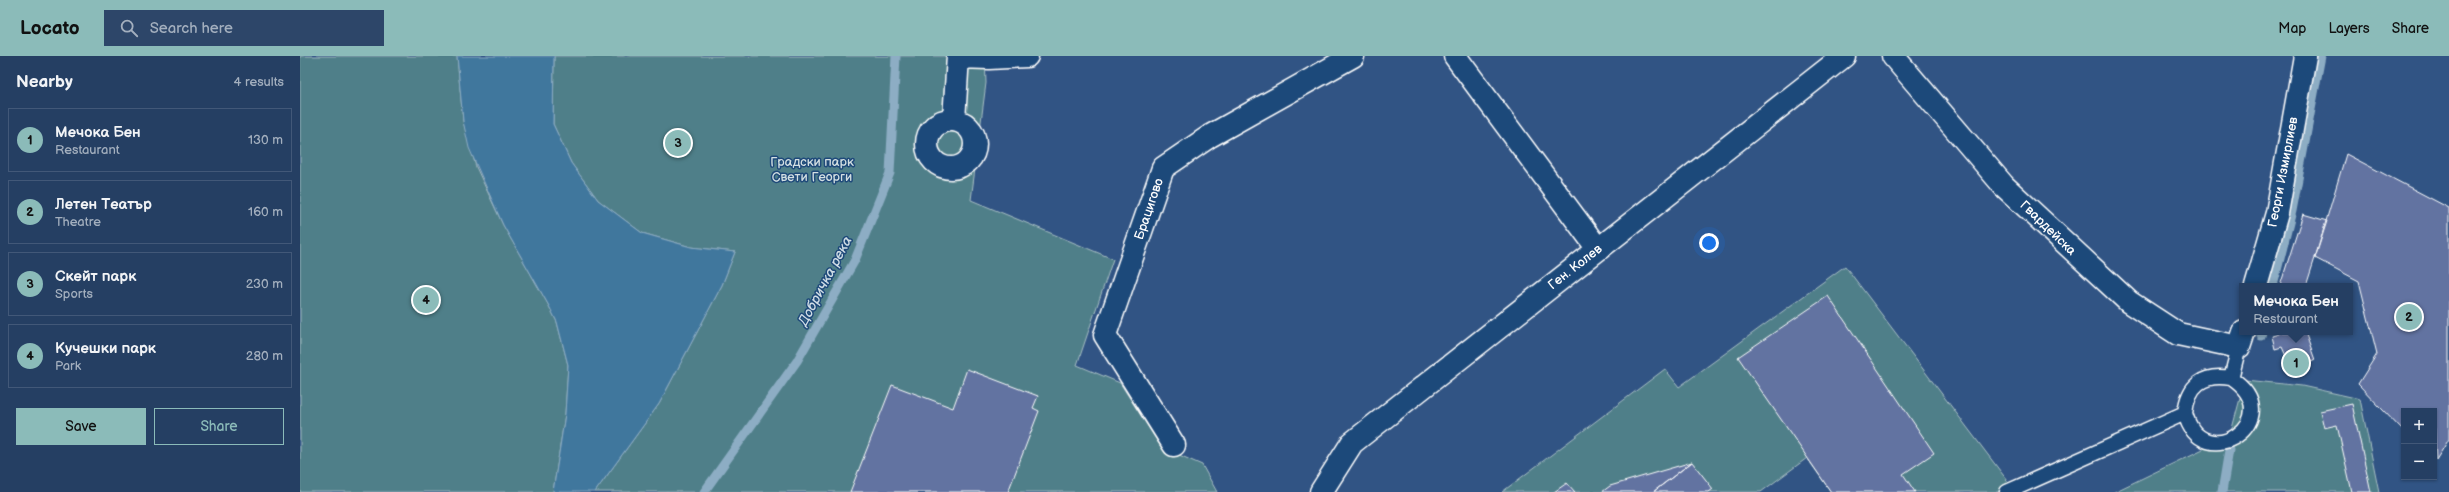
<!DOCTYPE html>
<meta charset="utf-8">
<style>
:root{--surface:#253f63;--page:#2d4669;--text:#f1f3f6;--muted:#a3afbe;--line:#425878;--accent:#8bbbb9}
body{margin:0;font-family:"Balsamiq Sans",sans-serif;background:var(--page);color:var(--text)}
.controls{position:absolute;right:12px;bottom:12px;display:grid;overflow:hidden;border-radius:0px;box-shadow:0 1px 3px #0004}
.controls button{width:36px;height:36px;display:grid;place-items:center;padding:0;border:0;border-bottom:1px solid var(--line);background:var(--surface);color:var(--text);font:20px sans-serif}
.you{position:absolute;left:1409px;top:187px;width:14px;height:14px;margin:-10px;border:3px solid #fff;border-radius:50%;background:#1a73e8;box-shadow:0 0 0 6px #1a73e833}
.badge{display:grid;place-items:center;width:26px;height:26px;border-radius:50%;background:var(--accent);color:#111;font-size:13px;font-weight:700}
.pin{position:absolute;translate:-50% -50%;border:2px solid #fff;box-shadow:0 1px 4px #0006}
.popup{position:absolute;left:1939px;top:227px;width:114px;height:52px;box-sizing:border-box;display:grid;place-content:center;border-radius:0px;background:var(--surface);filter:drop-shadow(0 1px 3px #0005);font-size:13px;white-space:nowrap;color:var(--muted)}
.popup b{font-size:15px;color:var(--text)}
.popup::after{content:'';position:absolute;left:50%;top:100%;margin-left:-8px;border:8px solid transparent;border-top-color:var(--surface)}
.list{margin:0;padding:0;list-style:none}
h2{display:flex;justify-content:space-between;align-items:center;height:52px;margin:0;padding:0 16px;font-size:17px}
h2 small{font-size:13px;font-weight:400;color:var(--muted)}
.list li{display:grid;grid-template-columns:26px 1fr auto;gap:12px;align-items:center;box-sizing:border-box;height:64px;margin:0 8px 8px;padding:0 8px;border:1px solid var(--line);border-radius:0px}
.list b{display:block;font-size:15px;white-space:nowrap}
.list p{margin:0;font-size:13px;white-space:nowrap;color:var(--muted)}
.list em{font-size:13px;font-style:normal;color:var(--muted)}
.actions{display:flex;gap:8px;padding:12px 16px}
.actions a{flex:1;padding:9px 0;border:1px solid var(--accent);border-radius:0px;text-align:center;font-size:14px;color:var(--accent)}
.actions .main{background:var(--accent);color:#111}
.icon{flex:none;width:22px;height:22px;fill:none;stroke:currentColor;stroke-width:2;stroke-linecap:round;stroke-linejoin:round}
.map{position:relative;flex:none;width:2149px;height:436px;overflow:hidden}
header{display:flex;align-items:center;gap:24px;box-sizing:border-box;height:56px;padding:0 20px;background:var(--accent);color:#111}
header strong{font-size:19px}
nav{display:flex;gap:22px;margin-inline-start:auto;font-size:14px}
.search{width:280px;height:36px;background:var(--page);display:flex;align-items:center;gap:10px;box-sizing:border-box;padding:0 14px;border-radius:0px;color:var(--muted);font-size:15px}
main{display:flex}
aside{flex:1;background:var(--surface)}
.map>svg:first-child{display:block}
.green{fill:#507f89;stroke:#a8bfc4}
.water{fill:#41779d;stroke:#8dadc4}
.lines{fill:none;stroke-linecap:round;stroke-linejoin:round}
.stream{stroke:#8dadc4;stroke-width:9}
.building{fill:#6273a1;stroke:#fff}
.service-casing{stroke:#fff;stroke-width:17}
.minor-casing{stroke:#fff;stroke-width:25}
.service{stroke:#1f4a7a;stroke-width:14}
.minor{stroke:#1f4a7a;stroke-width:22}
.labels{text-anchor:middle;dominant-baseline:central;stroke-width:3;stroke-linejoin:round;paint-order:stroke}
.park-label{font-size:13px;fill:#d3dfe2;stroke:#1f4a7a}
.street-label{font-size:13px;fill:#fff;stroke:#1f4a7a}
.water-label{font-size:14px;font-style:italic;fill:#d0dde6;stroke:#1f4a7a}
</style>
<header>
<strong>Locato</strong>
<div class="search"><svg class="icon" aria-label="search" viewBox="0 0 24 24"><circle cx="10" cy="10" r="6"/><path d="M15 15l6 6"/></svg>Search here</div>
<nav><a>Map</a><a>Layers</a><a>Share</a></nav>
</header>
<main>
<aside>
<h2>Nearby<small>4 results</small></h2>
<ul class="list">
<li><span class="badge">1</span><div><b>Мечока Бен</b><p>Restaurant</p></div><em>130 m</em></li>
<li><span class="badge">2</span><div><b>Летен Театър</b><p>Theatre</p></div><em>160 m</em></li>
<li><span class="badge">3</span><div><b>Скейт парк</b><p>Sports</p></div><em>230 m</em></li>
<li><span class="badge">4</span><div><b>Кучешки парк</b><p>Park</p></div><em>280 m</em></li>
</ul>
<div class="actions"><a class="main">Save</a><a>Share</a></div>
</aside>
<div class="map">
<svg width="2149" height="436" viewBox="0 0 2149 436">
<rect width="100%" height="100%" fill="#315484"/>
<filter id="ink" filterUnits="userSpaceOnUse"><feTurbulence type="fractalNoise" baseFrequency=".025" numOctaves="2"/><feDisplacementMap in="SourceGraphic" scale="8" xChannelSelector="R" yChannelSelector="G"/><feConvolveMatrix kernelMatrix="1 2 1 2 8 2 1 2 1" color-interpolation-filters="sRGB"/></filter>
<g filter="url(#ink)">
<path class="green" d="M0,0H157L163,65L176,111L203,169L249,250L257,266L268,309L265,358L253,436H0Z
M254,0H685L686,27L671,144L813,203L777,309L820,327L861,391L902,409L917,436H295L359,348L422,229L435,196L391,191L342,177L298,144L271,107L253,68Z
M1545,210L1716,436H1531L1507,402L1461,436H1202L1365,313L1379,331Z
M1945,324L2002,330L2060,343L2079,436H1814L1930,380Z"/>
<path class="water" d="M157,0H254L253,68L271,107L298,144L342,177L391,191L435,196L422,229L359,348L295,436H253L265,358L268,309L257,266L249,250L203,169L169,92L163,65Z"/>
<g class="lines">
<path class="stream" d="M1973,230L1992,155L2021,0
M1961,280L1962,276
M404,436L497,305L555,204L590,117L596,0
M1922,436L1929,394"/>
</g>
<path class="building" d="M2046,98L2149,152V383L2136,404L2134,355H2104V376L2058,328L2077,298L2059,225L2015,202Z
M2003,158L2027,165L2015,202L2006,230H1980Z
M1528,240L1634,397L1603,418L1615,436H1531L1438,301Z
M1979,276H2005L2015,304L1993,316L1982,291L1975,293L1972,280L1979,278Z
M667,313L738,340L733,352L739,355L708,436H550L592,329L653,352Z
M2052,348L2071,436H2052L2037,369L2024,372L2020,355Z
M1392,406L1413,433L1409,436H1353Z
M1392,406L1353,436H1302L1310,430Z
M1267,427L1275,436H1254Z"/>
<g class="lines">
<defs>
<path id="service" d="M1885,357C1902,423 1992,362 1931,322
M1707,436L1885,357C1888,329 1903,317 1931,322L1939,291"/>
<path id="minor" d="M1155,0L1298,193
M1593,0L1704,130L1829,246L1878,278L1939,291L1944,276
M658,1L689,2L727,0
M654,64L658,0
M627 88a24 24 0 1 1 48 0a24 24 0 1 1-48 0Z
M1956,230L1977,157L2005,0
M874,389L805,279L863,112L910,80L1053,0
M1021,436L1052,387L1544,0"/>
</defs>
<use href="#service" class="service-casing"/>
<use href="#minor" class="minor-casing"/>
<use href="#service" class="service"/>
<use href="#minor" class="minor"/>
</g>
</g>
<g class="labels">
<g class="park-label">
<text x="512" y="106">Градски парк<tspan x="512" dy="15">Свети Георги</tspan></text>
</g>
<g class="street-label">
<text transform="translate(1983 116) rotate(-79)">Георги Измирлиев</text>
<text transform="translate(849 153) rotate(-71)">Брацигово</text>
<text transform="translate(1748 172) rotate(44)">Гвардейска</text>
<text transform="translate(1275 211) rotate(-38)">Ген. Колев</text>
</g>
<g class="water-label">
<text transform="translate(525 225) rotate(-62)">Добричка река</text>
</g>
</g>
</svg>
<div class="controls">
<button>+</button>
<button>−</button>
</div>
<div class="you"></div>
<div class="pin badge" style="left:1996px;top:307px">1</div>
<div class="popup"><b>Мечока Бен</b>Restaurant</div>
<div class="pin badge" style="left:2109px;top:261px">2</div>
<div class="pin badge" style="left:378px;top:87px">3</div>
<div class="pin badge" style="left:126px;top:244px">4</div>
</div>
</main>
